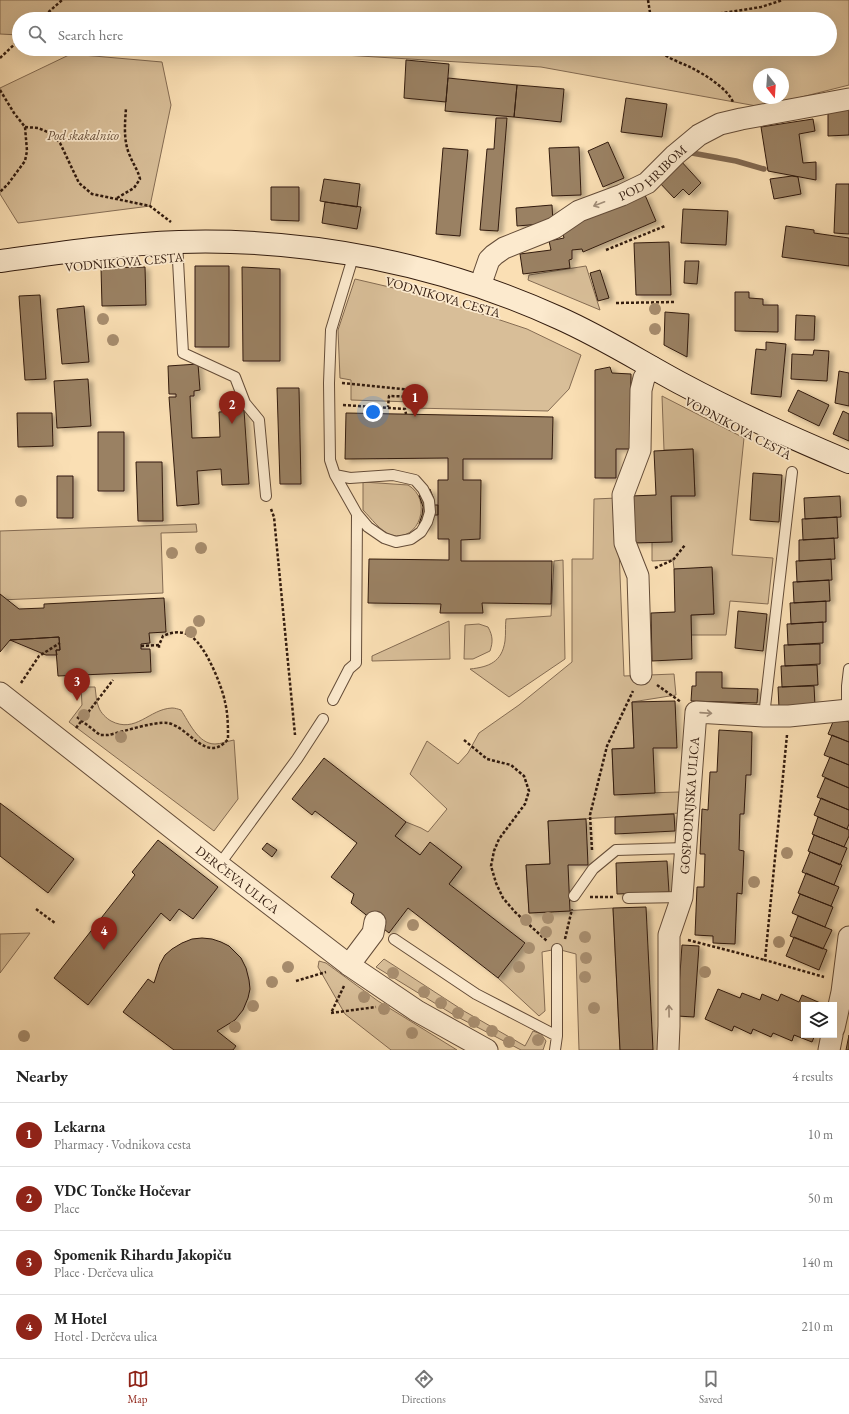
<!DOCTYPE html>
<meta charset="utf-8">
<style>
:root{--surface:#fff;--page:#f6f6f6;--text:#222;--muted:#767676;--line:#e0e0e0;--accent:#8f2418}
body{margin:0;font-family:"EB Garamond",serif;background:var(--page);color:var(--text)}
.controls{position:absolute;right:12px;bottom:12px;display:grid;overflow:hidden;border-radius:0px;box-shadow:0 4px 16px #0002}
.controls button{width:36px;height:36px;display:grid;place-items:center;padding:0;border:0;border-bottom:1px solid var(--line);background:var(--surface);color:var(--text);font:20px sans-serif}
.compass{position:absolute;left:753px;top:68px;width:36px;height:36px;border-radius:50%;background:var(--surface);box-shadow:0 4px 16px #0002;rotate:163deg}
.you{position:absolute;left:373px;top:412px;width:14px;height:14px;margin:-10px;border:3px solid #fff;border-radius:50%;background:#1a73e8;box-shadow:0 0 0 6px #1a73e833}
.badge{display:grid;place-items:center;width:26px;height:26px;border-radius:50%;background:var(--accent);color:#fff;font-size:13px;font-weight:700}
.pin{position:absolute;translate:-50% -33px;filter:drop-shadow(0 1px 2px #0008)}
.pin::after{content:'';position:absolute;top:21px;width:14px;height:12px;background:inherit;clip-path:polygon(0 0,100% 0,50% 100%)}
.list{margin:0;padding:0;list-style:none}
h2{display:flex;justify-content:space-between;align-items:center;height:52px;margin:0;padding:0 16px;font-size:17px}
h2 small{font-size:13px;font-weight:400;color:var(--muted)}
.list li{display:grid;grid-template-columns:26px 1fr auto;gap:12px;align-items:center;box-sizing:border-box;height:64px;padding:0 16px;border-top:1px solid var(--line)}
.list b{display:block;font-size:15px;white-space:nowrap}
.list p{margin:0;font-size:13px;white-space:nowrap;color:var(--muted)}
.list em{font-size:13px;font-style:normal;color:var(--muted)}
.icon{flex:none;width:22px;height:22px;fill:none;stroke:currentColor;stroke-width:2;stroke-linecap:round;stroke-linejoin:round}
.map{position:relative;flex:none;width:849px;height:1050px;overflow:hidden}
.search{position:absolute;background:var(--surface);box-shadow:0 4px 16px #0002;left:12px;right:12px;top:12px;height:44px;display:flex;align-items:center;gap:10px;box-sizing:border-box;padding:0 14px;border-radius:22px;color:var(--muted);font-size:15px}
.sheet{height:308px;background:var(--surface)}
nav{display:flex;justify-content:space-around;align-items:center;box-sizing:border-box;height:56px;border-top:1px solid var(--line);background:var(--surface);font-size:11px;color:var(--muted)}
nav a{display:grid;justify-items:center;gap:2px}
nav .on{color:var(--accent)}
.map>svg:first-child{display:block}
.green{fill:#d8be98;stroke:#856c53;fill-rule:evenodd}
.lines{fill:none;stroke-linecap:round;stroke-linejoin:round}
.stream{stroke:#816850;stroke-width:5.5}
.building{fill:#9a8164;stroke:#321b0e;filter:url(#shadow)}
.lane-casing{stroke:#644c38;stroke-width:12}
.street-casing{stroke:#644c38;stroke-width:23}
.secondary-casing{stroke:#321b0e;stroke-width:24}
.path{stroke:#321b0e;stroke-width:2.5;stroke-dasharray:3 2;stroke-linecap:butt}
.lane{stroke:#fceace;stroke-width:10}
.street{stroke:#fceace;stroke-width:21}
.secondary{stroke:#fceace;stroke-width:22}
.tree{fill:#a88e6f}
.oneway{stroke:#a18d78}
.labels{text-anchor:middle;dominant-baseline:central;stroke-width:3.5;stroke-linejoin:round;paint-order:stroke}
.park-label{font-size:13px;font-style:italic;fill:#644c37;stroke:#fceace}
.street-label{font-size:13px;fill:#321b0e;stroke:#fceace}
</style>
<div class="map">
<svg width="849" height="1050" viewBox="0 0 849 1050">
<defs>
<filter id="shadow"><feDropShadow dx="4.5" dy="2.5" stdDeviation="2" flood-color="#0004"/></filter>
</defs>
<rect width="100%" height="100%" fill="#fadfb4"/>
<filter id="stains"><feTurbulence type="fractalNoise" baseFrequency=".005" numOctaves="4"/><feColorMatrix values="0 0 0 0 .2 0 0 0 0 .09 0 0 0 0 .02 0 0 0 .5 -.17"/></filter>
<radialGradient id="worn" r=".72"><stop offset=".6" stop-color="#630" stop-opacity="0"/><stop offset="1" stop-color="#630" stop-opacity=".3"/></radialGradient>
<path class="green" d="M0,0H849V85L762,107L541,67L245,49H830V19H19V35L0,34ZM759,74H783V98H759Z
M71,54L162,62L171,105L150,206L18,223L0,194V88Z
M586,266L600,310L528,280L529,275Z
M355,279L428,296L527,329L581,355L569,389L548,411L412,408V402L351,400V380L340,378L338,330Z
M662,396L744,438L732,555L773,558L768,604L730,601L726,635H691V615L714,614L712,568L674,569L673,560L652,561V542L672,541L671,496L695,495L693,449L664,450Z
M363,482L408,485C433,499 420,543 391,535C380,531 371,518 363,510Z
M617,498L624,676L674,674L676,695L632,702L634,748L612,749L614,794L679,792L680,813L548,821L550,864L526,865L529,913L613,908L620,1050H579L576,954L557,949L542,952L545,1011L539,1016L498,978L449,884L462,867L433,845L420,855L395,836L406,822L421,828L428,832L447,809L410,774L427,741L458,764L468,753L479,733L519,705L572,662V559H593L594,499Z
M196,524L197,532L161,533L163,593L0,600V531Z
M563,560L565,659L509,697L470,669C489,667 502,662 505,641C506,633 505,626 506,619L551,616L554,561Z
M449,621L450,659L372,661V656Z
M479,624L488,627C493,636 493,642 490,651L473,659H464L465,625Z
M81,687H95C96,693 96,702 99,708C101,713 106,718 111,721C136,734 149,709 172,708C175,708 178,709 181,710C189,722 198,744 215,744C221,744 228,741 234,740L238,799L214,831L69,722L82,705Z
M30,933L0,973V934Z
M384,959L464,1011L525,1046L533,1031L541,1034L546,1041L543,1050H521L454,1015L376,967Z
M319,961L326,963L378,1001L457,1050H391L345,1014L318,967Z"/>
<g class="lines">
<path class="stream" d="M692,153L736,161L764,169"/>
</g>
<path class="building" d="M406,60L449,64L446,102L404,98Z
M448,78L517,85L514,117L445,111Z
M517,85L564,89L561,122L514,117Z
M626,98L667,104L662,137L621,132Z
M849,109V135L828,136V112Z
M496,118H507L498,231L480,230L487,149H494Z
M813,119L815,131L799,134L803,163L816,162V180L768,171L761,127Z
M608,142L624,178L603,187L588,151Z
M579,147L581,195L552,196L549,148Z
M443,148L468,150L460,236L436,234Z
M680,160L701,183L689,195L683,189L674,198L658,181Z
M792,176L798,177L801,194L774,199L770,179Z
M324,179L360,184L357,207L320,201Z
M836,184H849V234L834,233Z
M271,187H299V221L271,220Z
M645,195L656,221L583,252L582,249L572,250V259L569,260L570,268L523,274L520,254L551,250L549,241L564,238L562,230L573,228L572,225Z
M325,202L361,207L357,229L322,223Z
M552,205L553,223L517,226L516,208Z
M683,209L728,211L726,245L681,243Z
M786,226L814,230V233L849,238V266L782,257Z
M669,242L671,295H636L634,243Z
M685,261H699L697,284L684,283Z
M195,266H229V347H195Z
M145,267L146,305L102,306L101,268Z
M242,267L280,269V361H243Z
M600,270L609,298L598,301L590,273Z
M735,292H749V298L763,299V305H778V332L735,331Z
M40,295L46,379L25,380L19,296Z
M84,306L89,362L62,364L57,309Z
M665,312L689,314L687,357L664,345Z
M796,315L815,316L814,340H795Z
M766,342L786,344L781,397L751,394L756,349L766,350Z
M814,350L829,351L827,381L791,379L792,354L813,355Z
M198,364L200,390L194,391V396H190L192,438L220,437L219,412L244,410L249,484L222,485L221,469L197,471L199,504L177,506L169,397H176V394H169L168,366Z
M610,367L612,373L631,374L630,449H616V478H595V370Z
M839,371L849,373V406L835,403Z
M88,379L91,426L57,428L54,381Z
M277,388H299L301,484H280Z
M798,390L829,405L819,426L788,411Z
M843,411L849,414V441L833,434Z
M17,413H52L53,446L18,447Z
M346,413L553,417L552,459H463V480H481L480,539L461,540V561H552L551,604L482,603L483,613H440L441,604L368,603L369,559L449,560V539H438V480H448V458L345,459Z
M98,432H124V491H98Z
M693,449L695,496H671L672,542L633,543L631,496L656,495L654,451Z
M136,462H162L163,521H138Z
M753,473L782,475L779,522L750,520Z
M57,476H73V518H57Z
M430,489L433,497L434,505H438V515H434L428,530L419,524L422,515L423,507L419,495Z
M840,496L841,517L805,519L804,498Z
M837,517L838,538L803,540L802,519Z
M834,538L835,559L799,561V540Z
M831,559L832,580L797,582L796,561Z
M712,567L714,614L691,615L692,659L652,661L651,613L675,612L674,569Z
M829,580L830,601L794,603L793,582Z
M0,594L19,609L44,608V604L164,598L166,632L149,633L150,643L141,644V649H150L151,672L58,676L56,650H60L59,637L10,640L0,652Z
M826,601V622L791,624L790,603Z
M738,611L767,614L763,651L735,648Z
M823,622V643L788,645L787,624Z
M59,637L60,650H56L57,655H46L10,640Z
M820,644V664L785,666L784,645Z
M817,665L818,685L782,687L781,666Z
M696,672H722V688L758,689L757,703L691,701L692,686H696Z
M814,686L815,706L779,708L778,687Z
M675,701L677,748H653L655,793L614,795L612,749L634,748L632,702Z
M835,717L849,722V742L828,734Z
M719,730L752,732L751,775H746L744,814H740L739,850L744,851L742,894L737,893L735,944L713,943V936L695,935L697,887H704L705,854H700L702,809L708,810L710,772H717Z
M832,735L849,742V765L824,755Z
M830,757L849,765V788L822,776Z
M324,758L406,822L395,836L420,855L430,842L462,867L449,884L525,943L498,978L408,908L389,933L351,903L354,894L331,877L357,843L315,811L312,815L292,799Z
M825,778L849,788V810L817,797Z
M821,798L849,810V824L847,829L814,815Z
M0,803L74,859L48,893L0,856Z
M674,814L675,831L615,834V817Z
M818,817L849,830V836L844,847L812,834Z
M586,819L588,865H568L570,911L529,913L526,865L550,864L548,821Z
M814,835L847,848L840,865L808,851Z
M158,840L218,887L193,919L179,909L170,921L161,913L88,1005L54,978L135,875L132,872Z
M267,843L277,850L272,857L262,849Z
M810,852L842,865L834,885L802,872Z
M667,861L669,892L617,894L616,863Z
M806,873L839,887L831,906L798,893Z
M800,894L833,907L825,927L792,913Z
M646,907L653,1050H620L613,908Z
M798,916L832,930L823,949L790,936Z
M794,937L827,950L819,970L786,956Z
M202,938L212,939L221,942L229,946L241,958L246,968L249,980L250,989L248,998L243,1010L235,1020L217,1031L236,1046L233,1050H174L123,1012L148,979L154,983L160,964L165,955L172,949L182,943L192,939Z
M682,945L699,946L694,1017L677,1016Z
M718,989L740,998L742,993L760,1000L762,994L778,1001L781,994L799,1002L802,995L825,1005H804V1035H815L812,1042L794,1035L792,1041L773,1033L771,1037L753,1029L751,1034L734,1026L732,1031L705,1019Z
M849,1035V1050H846Z"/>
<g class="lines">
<defs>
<path id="lane" d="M177,242L183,353L235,377L245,403L259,420L266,496
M335,475L350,478L393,475L415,480L423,489L429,501L430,512L427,522L421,532L411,539L396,542L384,538L368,527L357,514
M333,700L349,669L356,663L357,514L335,475L330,460L329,383L331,330L354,254
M847,710V686L849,669
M764,716L792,472
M219,865L297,759L323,719
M574,896L593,869L616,850L686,848
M628,898L682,897
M394,939L476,994L557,1036L555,1050
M557,949V1036"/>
<g id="street">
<path id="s1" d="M480,286L489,260L494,255L504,248L554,228L579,211L622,195L647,183L675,155L699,135L720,124L741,119L849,99"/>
<path d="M641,674L638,576L625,543L623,495L640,450L641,390L644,378L652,367"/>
<path id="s2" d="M0,693L219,865L349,965L417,1011L487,1050"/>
<path d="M349,965L373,933L375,922"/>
<path d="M834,1028L842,992L849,937"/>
<path id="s3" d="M668,1050L669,1026V935L682,897L696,712L764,716H789L849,710"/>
<path d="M829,1050L832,1035"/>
</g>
<path id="secondary" d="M0,261C59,253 119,244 179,242C309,238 441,264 559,318C602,337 641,362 682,384C736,413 792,438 849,462"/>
</defs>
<use href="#lane" class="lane-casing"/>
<use href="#street" class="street-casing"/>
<use href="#secondary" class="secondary-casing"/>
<path class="path" d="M648,0L651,19
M41,19L62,0
M685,19L761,7L783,0
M658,49C666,58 679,62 690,67C704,74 727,88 733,102
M0,58L19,40
M0,90L14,113L25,127L27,151L25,161L8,184L0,192
M25,127L38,128L50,133L60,143L79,183L92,194L150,206L171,222
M117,198L134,188L140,179C138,170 133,164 130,156C123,141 125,123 126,108
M606,250L665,226
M616,303L674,302
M342,383L423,391L422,397L389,396L388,407
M343,405L405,409L406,414
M271,509L274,517L295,735
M655,568L673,560L685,545
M141,646L159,645
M21,683L39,656L60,643
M657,685L681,702
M77,717L100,735H108C123,732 154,721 168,723C189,727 207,765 228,739C228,727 228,714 225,702C222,686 206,647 192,637C183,630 172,632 163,636L159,645V649
M76,728L113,680
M787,735L765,960L824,977
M464,740L487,759L511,765L524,776L529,791L525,804L499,839L494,851L491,866L496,883L503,898L515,912L547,941
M592,850L590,815L607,746L633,691
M590,897H613
M36,909L55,923
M565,939L572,909
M688,940L765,960
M296,981L326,972
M344,986L331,1013L376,1007"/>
<use href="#lane" class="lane"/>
<use href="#street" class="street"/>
<use href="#secondary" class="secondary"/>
</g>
<g class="tree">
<circle cx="655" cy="309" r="6"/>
<circle cx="103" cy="319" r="6"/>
<circle cx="655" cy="329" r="6"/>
<circle cx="113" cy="340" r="6"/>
<circle cx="21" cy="501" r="6"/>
<circle cx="201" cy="548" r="6"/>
<circle cx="172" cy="553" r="6"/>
<circle cx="199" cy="621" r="6"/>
<circle cx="191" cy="632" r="6"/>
<circle cx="84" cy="715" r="6"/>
<circle cx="121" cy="737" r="6"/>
<circle cx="787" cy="853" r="6"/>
<circle cx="754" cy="882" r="6"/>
<circle cx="548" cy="918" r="6"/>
<circle cx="526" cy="920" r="6"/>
<circle cx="413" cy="925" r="6"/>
<circle cx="546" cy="932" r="6"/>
<circle cx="585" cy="937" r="6"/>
<circle cx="779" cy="942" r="6"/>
<circle cx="529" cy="948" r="6"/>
<circle cx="586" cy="958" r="6"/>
<circle cx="288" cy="967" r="6"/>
<circle cx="519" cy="967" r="6"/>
<circle cx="705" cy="972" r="6"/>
<circle cx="393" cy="973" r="6"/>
<circle cx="585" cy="977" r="6"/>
<circle cx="272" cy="982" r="6"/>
<circle cx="424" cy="992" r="6"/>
<circle cx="364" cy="997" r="6"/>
<circle cx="441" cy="1003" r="6"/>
<circle cx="253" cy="1006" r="6"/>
<circle cx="594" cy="1008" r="6"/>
<circle cx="384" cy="1009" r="6"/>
<circle cx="458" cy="1013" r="6"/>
<circle cx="474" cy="1022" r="6"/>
<circle cx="235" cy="1027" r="6"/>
<circle cx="492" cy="1031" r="6"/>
<circle cx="412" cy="1033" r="6"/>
<circle cx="24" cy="1036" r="6"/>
<circle cx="538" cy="1040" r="6"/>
<circle cx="509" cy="1042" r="6"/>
</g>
<defs><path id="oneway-shaft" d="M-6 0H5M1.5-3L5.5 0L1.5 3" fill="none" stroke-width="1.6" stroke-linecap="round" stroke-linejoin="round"/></defs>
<g class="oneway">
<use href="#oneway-shaft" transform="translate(599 204) rotate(159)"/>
<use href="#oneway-shaft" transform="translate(706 713) rotate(4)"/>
<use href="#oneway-shaft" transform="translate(669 1011) rotate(-91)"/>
</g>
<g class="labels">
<g class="park-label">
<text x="83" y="135">Pod skakalnico</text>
</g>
<g class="street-label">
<text stroke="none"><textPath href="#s1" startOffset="215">POD HRIBOM</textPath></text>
<text transform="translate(124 262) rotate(-5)">VODNIKOVA CESTA</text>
<text transform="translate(443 297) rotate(16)">VODNIKOVA CESTA</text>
<text transform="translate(738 428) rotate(28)">VODNIKOVA CESTA</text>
<text stroke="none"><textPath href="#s3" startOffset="247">GOSPODINJSKA ULICA</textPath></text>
<text stroke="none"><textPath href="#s2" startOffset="302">DERČEVA ULICA</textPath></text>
</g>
</g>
<rect width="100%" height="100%" filter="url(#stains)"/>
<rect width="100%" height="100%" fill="url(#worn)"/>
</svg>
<div class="controls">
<button><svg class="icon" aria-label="layers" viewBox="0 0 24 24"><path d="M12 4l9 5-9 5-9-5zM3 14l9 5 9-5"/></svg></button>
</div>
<svg class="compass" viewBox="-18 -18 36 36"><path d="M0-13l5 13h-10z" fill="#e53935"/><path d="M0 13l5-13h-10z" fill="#767676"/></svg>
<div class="you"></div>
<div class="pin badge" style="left:415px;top:417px">1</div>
<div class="pin badge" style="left:232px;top:424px">2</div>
<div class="pin badge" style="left:77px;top:701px">3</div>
<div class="pin badge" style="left:104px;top:950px">4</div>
<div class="search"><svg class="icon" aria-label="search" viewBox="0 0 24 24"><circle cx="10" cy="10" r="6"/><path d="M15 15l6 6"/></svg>Search here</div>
</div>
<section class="sheet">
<h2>Nearby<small>4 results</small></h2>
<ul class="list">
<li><span class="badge">1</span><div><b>Lekarna</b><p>Pharmacy · Vodnikova cesta</p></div><em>10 m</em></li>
<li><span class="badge">2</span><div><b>VDC Tončke Hočevar</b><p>Place</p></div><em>50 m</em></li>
<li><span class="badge">3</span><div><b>Spomenik Rihardu Jakopiču</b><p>Place · Derčeva ulica</p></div><em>140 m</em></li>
<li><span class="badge">4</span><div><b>M Hotel</b><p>Hotel · Derčeva ulica</p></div><em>210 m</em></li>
</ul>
</section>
<nav>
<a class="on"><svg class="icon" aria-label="map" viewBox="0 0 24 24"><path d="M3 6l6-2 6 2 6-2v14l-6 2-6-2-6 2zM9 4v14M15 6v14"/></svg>Map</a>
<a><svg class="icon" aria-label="directions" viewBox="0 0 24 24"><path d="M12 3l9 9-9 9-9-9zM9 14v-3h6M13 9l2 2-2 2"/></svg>Directions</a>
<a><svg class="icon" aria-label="saved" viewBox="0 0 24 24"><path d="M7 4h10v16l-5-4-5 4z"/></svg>Saved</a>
</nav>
